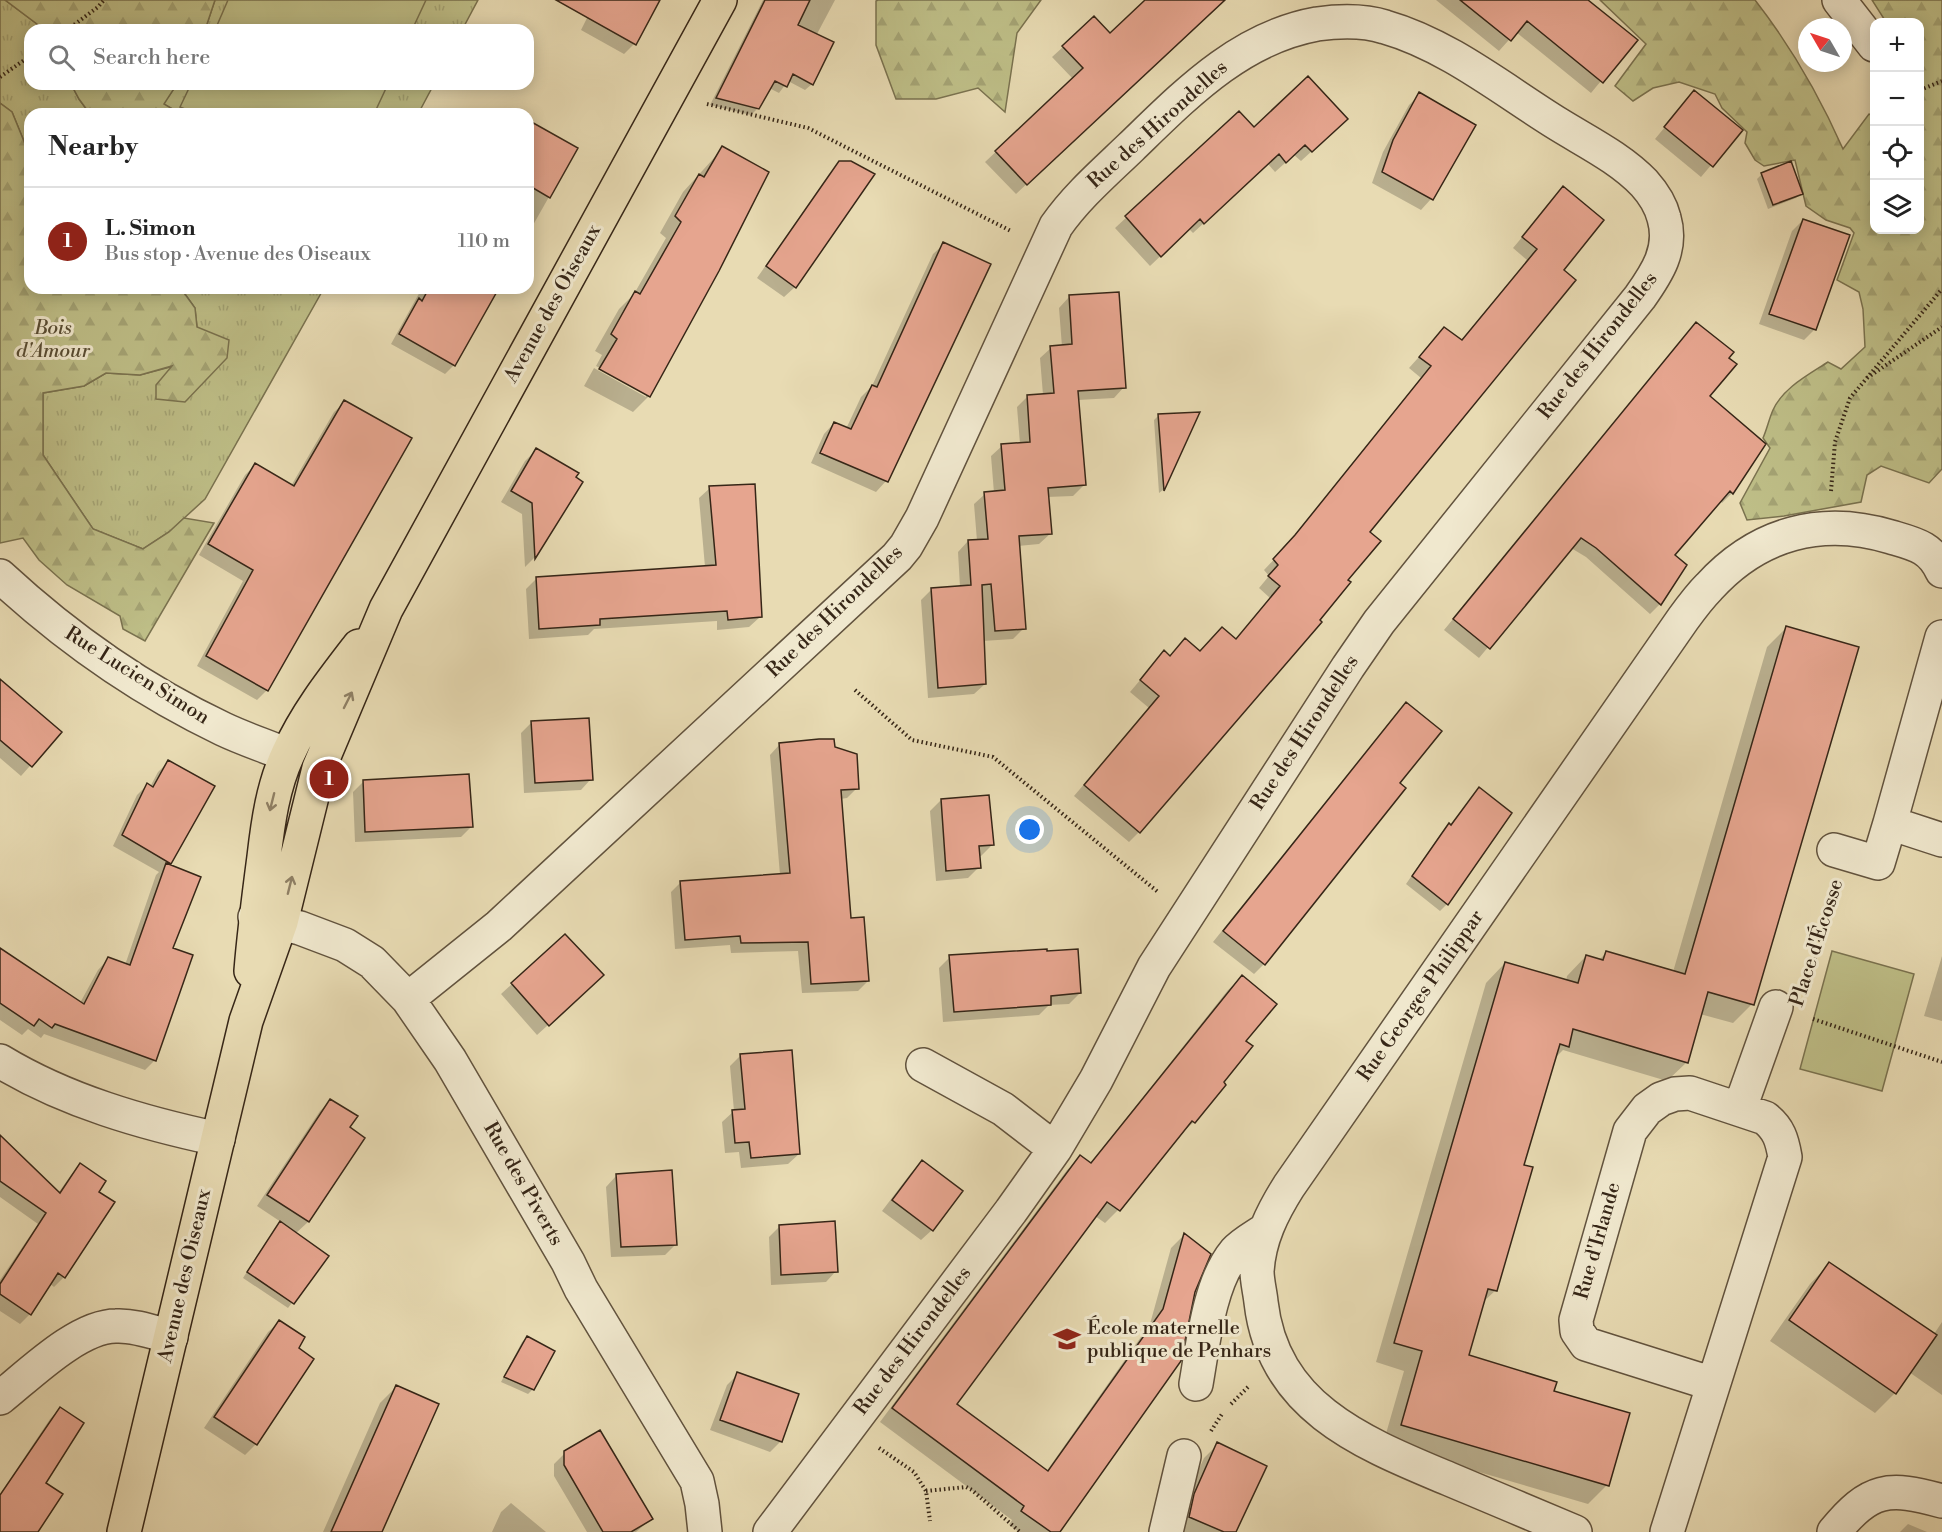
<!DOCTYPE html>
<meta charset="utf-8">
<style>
:root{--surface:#fff;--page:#f2f2f2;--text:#222;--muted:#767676;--line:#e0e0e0;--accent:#8f2418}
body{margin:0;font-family:"Libre Bodoni",serif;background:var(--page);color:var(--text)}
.controls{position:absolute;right:18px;top:18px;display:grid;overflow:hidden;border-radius:12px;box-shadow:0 3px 15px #0003}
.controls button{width:54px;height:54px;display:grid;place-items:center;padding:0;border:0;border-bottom:2px solid var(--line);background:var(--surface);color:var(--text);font:30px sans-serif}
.compass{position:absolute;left:1798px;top:18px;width:54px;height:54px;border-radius:50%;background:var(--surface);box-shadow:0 3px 15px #0003;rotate:309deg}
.you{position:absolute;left:1030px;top:830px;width:21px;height:21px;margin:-15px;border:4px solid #fff;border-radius:50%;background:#1a73e8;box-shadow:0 0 0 9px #1a73e833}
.badge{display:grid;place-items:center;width:39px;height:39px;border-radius:50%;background:var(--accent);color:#fff;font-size:20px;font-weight:700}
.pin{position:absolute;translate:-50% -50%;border:3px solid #fff;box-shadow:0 2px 6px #0006}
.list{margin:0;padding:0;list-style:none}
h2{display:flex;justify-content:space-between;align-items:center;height:78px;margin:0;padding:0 24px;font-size:26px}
h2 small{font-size:20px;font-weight:400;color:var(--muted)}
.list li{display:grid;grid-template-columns:39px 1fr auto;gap:18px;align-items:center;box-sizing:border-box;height:108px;padding:0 24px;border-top:2px solid var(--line)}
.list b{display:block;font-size:22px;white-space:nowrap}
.list p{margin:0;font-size:20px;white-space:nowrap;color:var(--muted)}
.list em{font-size:20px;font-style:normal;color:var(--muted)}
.icon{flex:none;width:33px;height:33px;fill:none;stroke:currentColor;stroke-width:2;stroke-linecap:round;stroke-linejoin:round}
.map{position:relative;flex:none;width:1942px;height:1532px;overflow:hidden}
.search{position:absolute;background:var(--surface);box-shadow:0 3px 15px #0003;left:24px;top:24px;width:510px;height:66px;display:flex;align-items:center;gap:15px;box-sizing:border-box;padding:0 21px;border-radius:18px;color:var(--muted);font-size:22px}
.panel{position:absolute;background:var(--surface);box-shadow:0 3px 15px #0003;left:24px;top:108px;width:510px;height:186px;border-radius:18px}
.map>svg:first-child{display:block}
.grass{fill:url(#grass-tufts);stroke:#7a724f;stroke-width:1.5}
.forest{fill:url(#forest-firs);stroke:#7a724f;stroke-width:1.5}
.pitch{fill:#bebe87;stroke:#7a724f;stroke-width:1.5}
.shadow{fill:#0003}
.building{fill:#e6a58f;stroke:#362617;stroke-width:1.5}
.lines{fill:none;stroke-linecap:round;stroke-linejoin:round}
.street-casing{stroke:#62533e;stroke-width:36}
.primary-casing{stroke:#362617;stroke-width:36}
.path{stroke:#362617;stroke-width:4;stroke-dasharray:1.5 3;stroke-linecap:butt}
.street{stroke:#f0e8ce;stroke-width:33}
.primary{stroke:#e8dbb3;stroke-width:33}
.oneway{stroke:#8f8065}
.labels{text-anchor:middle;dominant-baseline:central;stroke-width:6;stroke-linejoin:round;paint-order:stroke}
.street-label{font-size:20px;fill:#362617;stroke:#f0e8ce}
.park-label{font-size:20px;font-style:italic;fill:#584c33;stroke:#f0e8ce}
.poi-label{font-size:20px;fill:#362617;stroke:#f0e8ce;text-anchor:start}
</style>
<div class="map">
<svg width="1942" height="1532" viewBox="0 0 1942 1532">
<defs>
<pattern id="grass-tufts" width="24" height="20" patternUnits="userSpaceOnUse" patternTransform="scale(1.5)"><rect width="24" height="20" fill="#bebe87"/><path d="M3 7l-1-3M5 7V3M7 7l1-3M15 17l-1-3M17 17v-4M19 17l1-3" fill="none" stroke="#a4a374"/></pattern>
<pattern id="forest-firs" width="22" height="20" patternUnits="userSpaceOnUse" patternTransform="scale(1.5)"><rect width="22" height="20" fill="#bebe87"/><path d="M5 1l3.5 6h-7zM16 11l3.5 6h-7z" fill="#a4a374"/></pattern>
</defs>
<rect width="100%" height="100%" fill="#e8dbb3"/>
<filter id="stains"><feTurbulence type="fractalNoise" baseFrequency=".00333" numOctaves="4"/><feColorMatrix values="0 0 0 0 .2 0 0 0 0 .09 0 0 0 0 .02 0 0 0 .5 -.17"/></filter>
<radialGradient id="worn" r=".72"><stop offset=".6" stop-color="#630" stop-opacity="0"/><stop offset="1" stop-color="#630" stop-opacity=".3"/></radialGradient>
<path class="grass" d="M0,0H5L45,30H30V84H71L79,99L90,114H30V156L12,112L0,103Z
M215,0H478L462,30H205Z
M177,84H434L418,114H181L163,104Z
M176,288H324L205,499L169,532L143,549L93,529L43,455V393L84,386L106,373L140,375L174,366L156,399L197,327L195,308L182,290Z"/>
<path class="forest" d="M5,0H215L205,30H45Z
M878,0H1041L1017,33L1005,112L978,88L936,99H896L876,45V1Z
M1600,0H1755C1790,45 1820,97 1843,149L1869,114L1874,115V230H1920V22H1886L1872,0H1942V469L1929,483L1881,466L1867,475L1861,502L1784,516L1747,520L1740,503L1770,448L1763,438C1767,429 1769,419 1773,410C1783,388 1808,375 1828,362L1841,369L1865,347L1863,309L1859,292L1837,280L1854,233L1850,228L1826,220L1806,206L1795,160L1764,166L1755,160L1745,143L1747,132L1722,108L1715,94L1679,82L1653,88L1633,101L1615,86L1646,44Z
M71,84H177L164,104L181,114H90L79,99Z
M0,103L12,112L30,156V288H176L182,290L195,308L197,327L229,340L227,358L185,402L156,399V385L172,366L140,375L106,373L84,386L43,393V455L93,529L143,549L169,532L184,518L214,523L145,641L123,629L120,616L67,585L39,560L23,538L0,543Z"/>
<path class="pitch" d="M228,0H426L412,30H215Z
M191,84H388L374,114H197L180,107Z
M1832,951L1914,974L1882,1091L1800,1069Z"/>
<path class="shadow" d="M592,0H659L634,44L624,54L581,30L595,2Z
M763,0H835L817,34L832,43L812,84L805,90L788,81L779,93L769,88L758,108L751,115L710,105Z
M1160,0H1224L1016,194L985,162L1073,79L1052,57L1063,47L1110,35Z
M1436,0H1586L1635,40L1591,93L1516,32L1499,51Z
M1694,92L1741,130L1701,177L1655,139Z
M1420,94L1431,199L1421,210L1372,183L1383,152L1409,105Z
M1239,113L1253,129H1336L1301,161L1294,155L1275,172L1268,164L1193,233L1189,229L1150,266L1115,228Z
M528,133L576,149L528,234Z
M723,148L649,396L633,412L584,386L594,368L646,397V393L596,366L602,355L595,351L619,309L634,294L666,238L660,233L683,192Z
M840,163L795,287L784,297L757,278L829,174Z
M1762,174L1801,193L1796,198L1768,209L1757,179Z
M1563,188L1562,271L1139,832L1129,842L1074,796L1149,708L1130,692L1164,652L1169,657L1185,640L1199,653L1235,640L1270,598L1259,588L1269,576L1264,570L1285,548L1421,378L1409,368L1444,329L1461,341L1527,260L1513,248Z
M1803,220L1815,329L1804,340L1759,324L1792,231Z
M944,244L886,481L876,492L811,463L824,434L834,423L846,429L861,397L872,386L933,254Z
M422,288H498L454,365L445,374L391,344Z
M1069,297L1124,387L1114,398L1078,400L1084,485L1073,496L1047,497L1050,534L1039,544L1018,546L1024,628L1013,639L983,641L985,684L974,694L928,698L921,600L931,590L960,587L958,552L968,541H977L974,504L985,494L994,493L991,456L1002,446L1020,444L1017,407L1028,396L1043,395L1040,358L1051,348L1062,347L1059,308Z
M1696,324L1708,396L1732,493L1722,503L1720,500L1673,555L1660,604L1650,614L1586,557L1571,548L1479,658L1444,630Z
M345,402L267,690L257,700L197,666L243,581L199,555L245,475L255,465L291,486L334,412Z
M1198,414L1163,490L1159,493L1154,420L1159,415Z
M536,450L581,482L534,558L525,567L522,514L501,502L525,461Z
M710,488L760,617L749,627L717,630V621L594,629L588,635L529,639L526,589L537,578L705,567L699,498Z
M1786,628L1752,1004L1733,1023L1700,1014L1687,1062L1667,1081L1563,1050L1554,1059L1522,1166L1496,1290L1482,1303L1467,1356L1552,1392L1607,1485L1588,1504L1383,1444L1404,1371L1376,1362L1486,983L1505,963L1566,981L1567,976L1586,956L1599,960L1606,953L1673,972L1767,647Z
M0,681L60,732L21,776L0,758Z
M1406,704L1398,783L1264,964L1254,974L1213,942L1396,714Z
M532,722L591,779L581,790L524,793L521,733Z
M780,744L834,748L857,788L847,798L840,799L850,920L868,981L858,991L802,993L798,951L731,953L730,945L675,949L671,892L681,882L780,875L770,755Z
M168,762L170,863L168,865L171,949L155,1060L145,1070L44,1034L41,1038L28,1029L22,1035L0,1020V950L80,1003L98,970L108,959L125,965L156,875L159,872L113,846L137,795L147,785L150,787L158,772Z
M364,781L472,826L461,837L355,842L353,792Z
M1479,789L1510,814L1447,904L1440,911L1406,884L1442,832L1449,825L1450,826Z
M941,800L992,845L981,856H978L979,867L968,878L936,881L930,811Z
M1942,956V1021L1924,1016Z
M950,957L1080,993L1069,1004L1049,1005L1039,1015L943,1022L939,968Z
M1242,977L1244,1042L1194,1122L1179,1135L1118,1210L1105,1223L1095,1216L955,1404L1046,1472L1150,1324L1171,1248L1184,1235L1209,1254L1058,1532H1019L1009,1525L1012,1520L880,1422L1067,1170L1081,1157L1090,1164L1228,990Z
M512,984L591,986L537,1035L501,994Z
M741,1055L799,1154L788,1164L741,1168L739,1152L725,1153L722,1122L734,1111L730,1066Z
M330,1101L348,1128L363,1138L308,1222L295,1234L327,1256L288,1308L243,1278L275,1228L281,1222L257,1206L320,1111Z
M0,1143L7,1144L59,1192L71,1175L80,1165L97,1193L64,1277L54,1287L49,1283L30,1314L20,1324L0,1311V1280L38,1224L0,1197Z
M922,1162L932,1230L921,1240L882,1211L911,1173Z
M616,1176L676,1244L665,1255L611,1257L606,1187Z
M780,1226L836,1271L826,1282L771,1285L769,1237Z
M1829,1264L1934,1334L1942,1322V1395L1909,1372L1895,1393L1875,1413L1770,1341L1810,1284Z
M279,1322L297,1349L312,1360L256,1444L245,1455L204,1428L268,1332Z
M527,1337L533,1389L528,1394L501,1382L522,1342Z
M738,1374L781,1441L770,1452L710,1430L727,1385Z
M396,1387L380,1532H323L380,1403Z
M60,1409L36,1532H0V1494L50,1419Z
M1218,1444L1234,1532H1175L1181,1509L1204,1458Z
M565,1453L651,1519L636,1532H587L554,1476V1464Z
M511,1503L546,1532H492L501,1512Z
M1908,1524L1927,1532H1900Z"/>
<path class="building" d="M556,0H660L636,45Z
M765,0H810L798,25L834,42L813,85L793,74L787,87L775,81L759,109L716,98Z
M1145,0H1225L1027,185L995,151L1083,68L1062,46L1094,16L1110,33Z
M1460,0H1588L1638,40L1603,83L1527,21L1511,41Z
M1308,76L1348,119L1312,152L1305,145L1286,163L1279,154L1204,224L1200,219L1161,257L1125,216L1239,111L1254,127Z
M1694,90L1743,130L1713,167L1664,127Z
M1419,92L1476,125L1433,200L1382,172L1393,140Z
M528,120L578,148L550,198L528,185Z
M722,146L769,172L719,271L650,397L599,369L617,339L611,334L635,291L640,294L681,222L675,216L699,174L704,177Z
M839,161H851L875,174L796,288L766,266Z
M1791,161L1803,194L1773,205L1761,173Z
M1563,186L1604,220L1564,270L1576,280L1370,532L1381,541L1348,580L1351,582L1320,620L1322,622L1140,833L1084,785L1159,696L1140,680L1164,650L1170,656L1185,638L1200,651L1222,627L1236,639L1280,586L1268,576L1278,565L1273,559L1295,535L1431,366L1419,357L1444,327L1462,340L1537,249L1522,237Z
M1803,219L1850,235L1816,330L1769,314Z
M943,242L991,264L888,482L820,453L834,422L851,429L872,385L877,387Z
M429,288H499L455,366L399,334L419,298L422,301Z
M1119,292L1126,388L1078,391L1086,485L1048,488L1052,534L1019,536L1026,629L995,631L991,584L982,585L986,684L938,688L931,588L971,585L968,540L988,539L984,492L1005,490L1001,444L1030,442L1027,395L1054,393L1050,346L1072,344L1069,295Z
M1696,322L1734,352L1729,358L1737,364L1710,396L1766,444L1733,494L1730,491L1675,555L1687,565L1661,605L1596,548L1581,538L1490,649L1453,619Z
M344,400L412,438L268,691L206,656L253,570L208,544L255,463L294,486Z
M1200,412L1164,491L1158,414Z
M536,448L579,473L576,477L583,482L535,559L532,503L511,491Z
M755,484L762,617L728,620L727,611L600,619V625L539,629L536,577L716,565L709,486Z
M1786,626L1859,647L1754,1005L1708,992L1688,1063L1573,1029L1569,1047L1560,1044L1524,1165L1533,1167L1497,1291L1488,1289L1469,1355L1557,1382L1554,1391L1630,1413L1609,1486L1401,1425L1422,1351L1394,1343L1505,962L1578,983L1586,955L1603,960L1606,951L1685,974Z
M0,679L62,732L32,767L0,740Z
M1406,702L1442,731L1400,783L1406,788L1265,965L1223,931Z
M589,718L593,780L535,783L531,721Z
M819,739H834L835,747L857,754L859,789L841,790L851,918L864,917L869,981L811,984L808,942L741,943L740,936L685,940L680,881L790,873L779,743Z
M168,760L215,786L171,864L122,835L147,783L153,787Z
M469,774L473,827L365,832L363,780Z
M1479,787L1512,813L1448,905L1412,876L1449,823L1451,825Z
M989,795L994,845L979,846L981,868L946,871L941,799Z
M166,863L201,877L173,948L193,955L156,1061L55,1024L52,1028L39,1019L34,1026L0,1003V948L84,1004L108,957L130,965Z
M565,934L604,975L549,1026L511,983Z
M1047,949V951L1078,949L1081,993L1051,996V1005L954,1012L949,955Z
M1242,975L1277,1004L1246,1041L1253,1046L1224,1082L1226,1085L1195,1123L1192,1121L1120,1211L1107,1202L957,1404L1048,1471L1163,1309L1184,1233L1211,1254L1195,1292L1181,1361L1060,1532H1051L1021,1511L1024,1506L892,1408L1080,1155L1091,1163Z
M792,1050L800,1154L751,1158L749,1142L735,1143L732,1110L745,1109L740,1054Z
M330,1099L358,1116L350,1127L365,1138L309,1222L267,1195Z
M0,1135L60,1193L80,1163L106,1181L99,1192L115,1202L65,1278L58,1273L31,1315L0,1294V1284L46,1213L0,1181Z
M922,1160L963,1191L933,1231L892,1200Z
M672,1170L677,1245L621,1247L616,1174Z
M280,1221L329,1256L294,1304L247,1272Z
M835,1221L838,1272L781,1275L779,1225Z
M1829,1262L1937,1335L1896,1394L1789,1320Z
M279,1320L305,1337L299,1348L314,1359L257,1445L214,1417Z
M527,1336L555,1351L534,1390L504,1377Z
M737,1372L799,1394L782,1442L720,1420Z
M396,1385L439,1404L382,1532H331Z
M60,1407L84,1423L46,1483L63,1494L38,1532H0V1495Z
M600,1430L653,1519L631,1532H603L564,1465V1451Z
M1217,1442L1267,1466L1236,1532H1224L1189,1517L1194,1494Z"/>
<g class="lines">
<defs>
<path id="street" d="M1839,0L1874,45
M0,576C67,638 141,690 223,729C244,739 266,746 287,755
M1942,637L1890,823L1942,840
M1834,850L1878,863L1890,823
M255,917L300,928L345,945L372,962L408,999L450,1060L568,1262L581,1289L697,1481L702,1504L705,1532
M408,999L499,926L897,557L906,546L922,518L1056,226C1077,196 1105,172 1131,147C1185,95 1239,38 1317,24C1339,21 1363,20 1385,27C1448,45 1503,90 1558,124C1587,142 1620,158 1644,183C1653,193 1661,206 1664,218C1673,249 1657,273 1640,297L1379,622L1348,667L1154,967L1096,1080L1055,1149L1011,1211L770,1532
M0,1061C66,1101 143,1123 218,1139
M923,1065L1003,1109L1055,1149
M1740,1108L1776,1007
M1196,1384C1203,1345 1209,1283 1235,1252C1243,1243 1255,1237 1265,1230
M0,1398C29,1375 78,1326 116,1326C134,1325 153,1332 171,1337
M1166,1532L1184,1456
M1575,1532C1533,1514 1491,1497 1449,1479C1363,1443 1273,1408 1261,1302C1260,1292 1257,1281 1257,1271C1259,1239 1272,1213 1289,1186L1683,619C1691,608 1699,597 1709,587C1758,533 1822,516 1891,537C1915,544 1931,547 1942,571
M1667,1532L1785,1157C1782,1140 1779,1129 1765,1118L1690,1093L1675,1094L1661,1099L1647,1109L1630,1131L1576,1320L1577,1331L1586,1344L1713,1384
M1834,1532C1870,1488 1888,1486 1942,1501"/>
<path id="primary" d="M251,971C254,933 259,895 264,857C268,822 273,786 288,754C306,714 332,681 359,646
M124,1532L246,1021L281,922L319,768L386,609L720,0"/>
</defs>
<use href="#street" class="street-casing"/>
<use href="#primary" class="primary-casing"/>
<path class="path" d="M67,30L98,7L104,0
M0,77L30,56
M1920,90L1942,81
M707,104L808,128L1011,231
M1867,378L1942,327
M1831,491L1835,442L1850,398L1942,289
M855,690L912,740L993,757L1158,892
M1807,985L1835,891
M1813,1019L1942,1062
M1231,1404L1249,1386
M1211,1431L1222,1414
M879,1448L914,1472L926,1491L930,1521
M926,1491L966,1487L972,1490L1020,1532"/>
<use href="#street" class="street"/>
<use href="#primary" class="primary"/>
</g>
<defs><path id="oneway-shaft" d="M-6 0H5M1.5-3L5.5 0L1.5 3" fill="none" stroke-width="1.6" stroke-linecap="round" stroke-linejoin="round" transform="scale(1.5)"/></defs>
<g class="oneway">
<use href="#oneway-shaft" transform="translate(348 700) rotate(-63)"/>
<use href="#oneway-shaft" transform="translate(272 802) rotate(104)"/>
<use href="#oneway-shaft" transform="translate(290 885) rotate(-76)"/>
</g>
<defs>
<symbol id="school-bare" viewBox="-9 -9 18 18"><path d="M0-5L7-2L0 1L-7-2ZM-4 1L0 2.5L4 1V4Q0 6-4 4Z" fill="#8f2418" stroke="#f0e8ce" stroke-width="2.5" paint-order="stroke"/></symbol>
</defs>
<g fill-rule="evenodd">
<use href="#school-bare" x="1048" y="1320" width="38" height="38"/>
</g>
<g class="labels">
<g class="street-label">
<text transform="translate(1158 125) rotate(-42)">Rue des Hirondelles</text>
<text transform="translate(553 304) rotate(-61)">Avenue des Oiseaux</text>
<text transform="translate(1598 346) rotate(-52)">Rue des Hirondelles</text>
<text transform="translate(835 612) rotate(-44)">Rue des Hirondelles</text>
<text transform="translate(137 676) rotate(32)">Rue Lucien Simon</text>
<text transform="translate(1305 733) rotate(-57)">Rue des Hirondelles</text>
<text transform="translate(1817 943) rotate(-72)">Place d'Écosse</text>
<text transform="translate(1421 996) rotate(-55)">Rue Georges Philippar</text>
<text transform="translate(523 1184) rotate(60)">Rue des Piverts</text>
<text transform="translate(1598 1241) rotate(-74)">Rue d'Irlande</text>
<text transform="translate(185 1276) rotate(-77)">Avenue des Oiseaux</text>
<text transform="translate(913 1341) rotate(-53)">Rue des Hirondelles</text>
</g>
<g class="park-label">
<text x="53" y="328">Bois<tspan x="53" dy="23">d'Amour</tspan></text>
</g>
<g class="poi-label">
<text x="1087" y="1328">École maternelle<tspan x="1087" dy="23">publique de Penhars</tspan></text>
</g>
</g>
<rect width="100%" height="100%" filter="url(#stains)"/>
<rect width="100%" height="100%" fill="url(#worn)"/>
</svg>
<div class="controls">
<button>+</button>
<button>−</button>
<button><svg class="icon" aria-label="locate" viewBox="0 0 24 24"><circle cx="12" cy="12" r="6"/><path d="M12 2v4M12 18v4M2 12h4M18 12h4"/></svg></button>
<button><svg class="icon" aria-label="layers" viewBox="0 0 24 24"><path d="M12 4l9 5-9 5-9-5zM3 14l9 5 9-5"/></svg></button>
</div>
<svg class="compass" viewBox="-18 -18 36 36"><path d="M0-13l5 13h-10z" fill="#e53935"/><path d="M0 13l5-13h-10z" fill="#767676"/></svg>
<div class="you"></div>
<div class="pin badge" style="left:329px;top:779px">1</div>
<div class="search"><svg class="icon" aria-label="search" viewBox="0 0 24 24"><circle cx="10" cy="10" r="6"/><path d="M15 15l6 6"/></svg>Search here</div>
<section class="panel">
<h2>Nearby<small></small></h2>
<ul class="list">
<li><span class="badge">1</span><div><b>L. Simon</b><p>Bus stop · Avenue des Oiseaux</p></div><em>110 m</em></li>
</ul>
</section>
</div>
